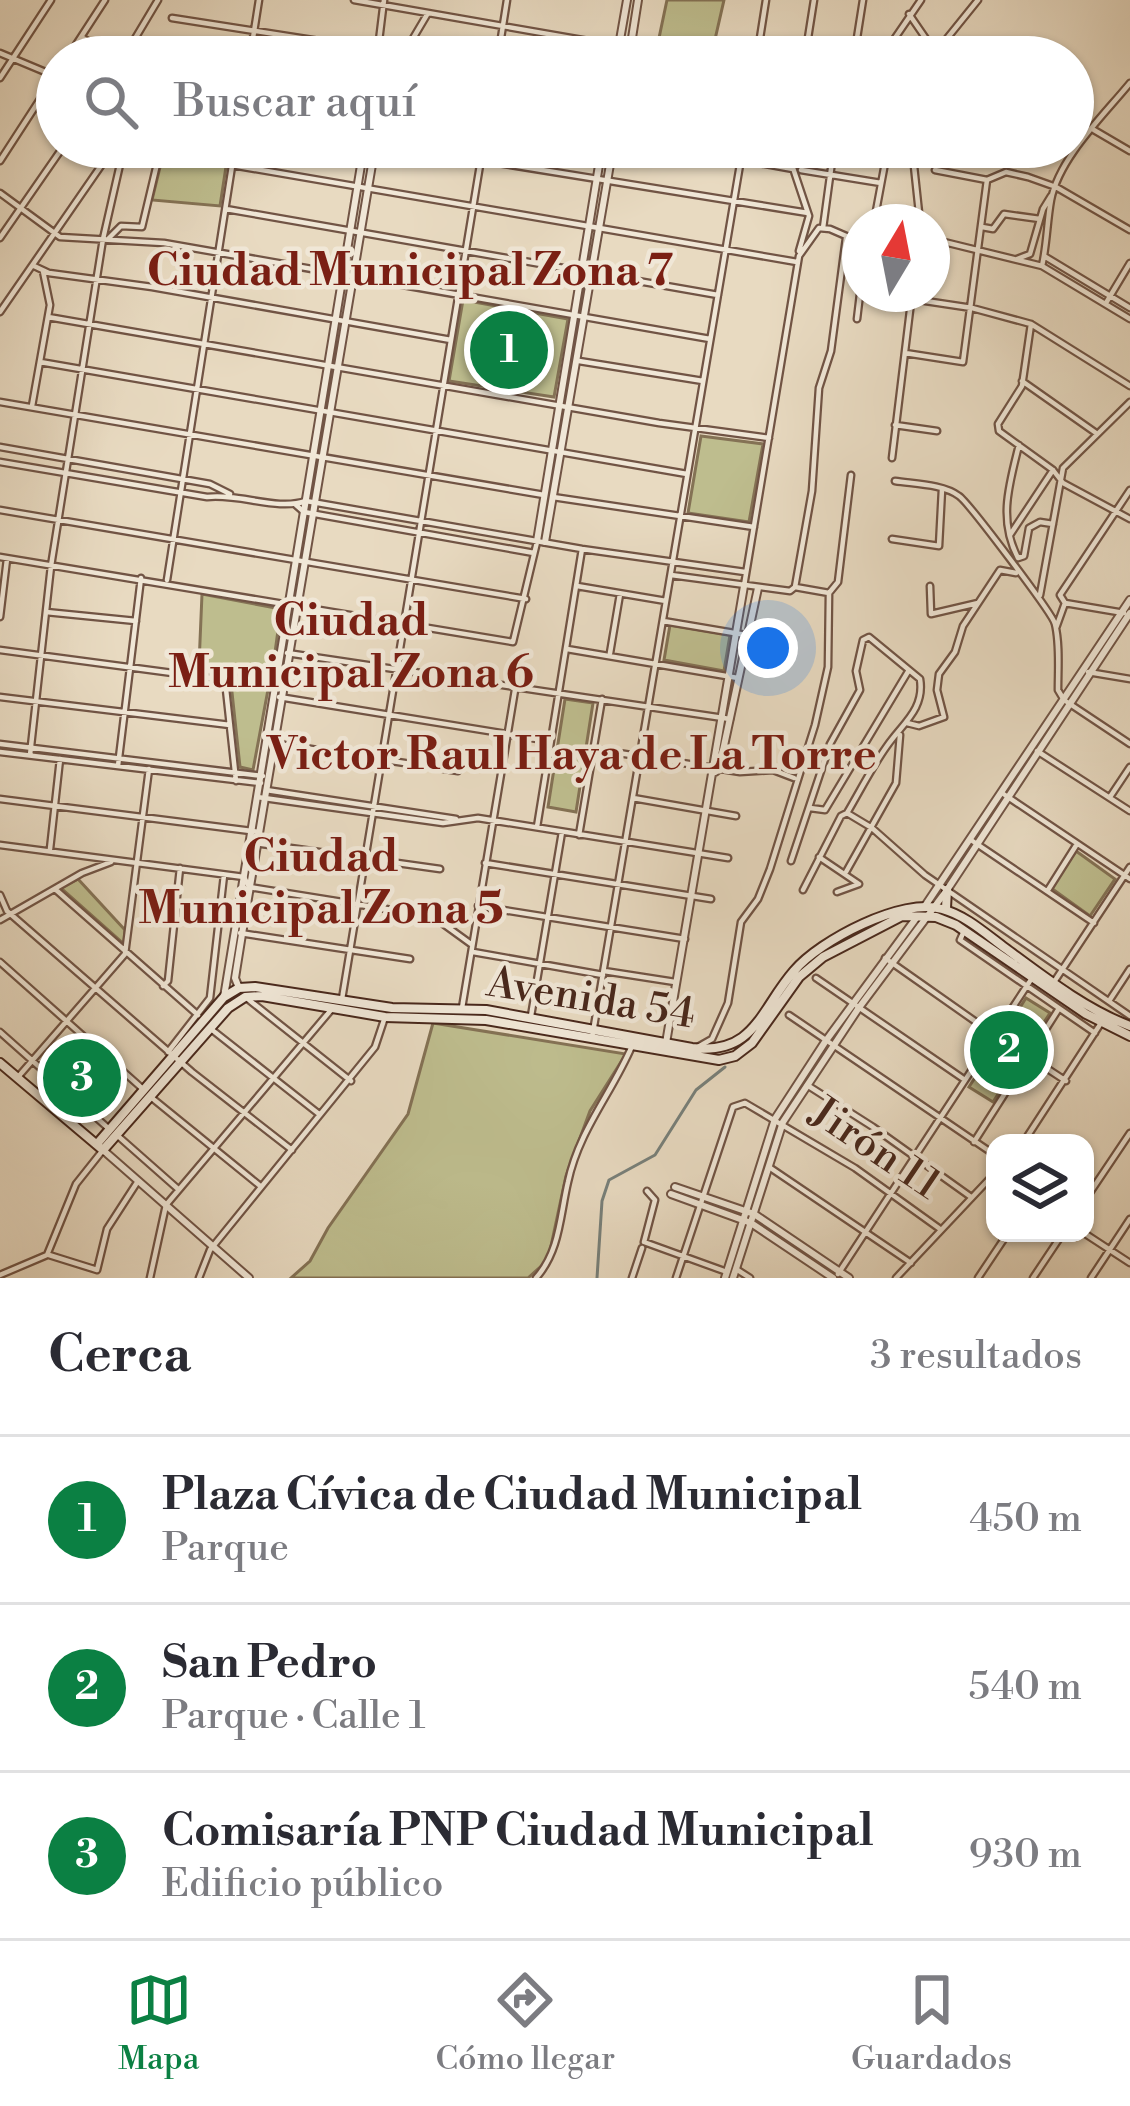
<!DOCTYPE html>
<html lang="es">
<meta charset="utf-8">
<style>
:root{--surface:#fff;--page:#f2f2f3;--text:#2b2b33;--muted:#7c7c81;--line:#e1e1e2;--accent:#0b8043}
body{margin:0;font-family:"Libre Bodoni",serif;background:var(--page);color:var(--text)}
.controls{position:absolute;right:36px;bottom:36px;display:grid;overflow:hidden;border-radius:24px;box-shadow:0 3px 9px #0004}
.controls button{width:108px;height:108px;display:grid;place-items:center;padding:0;border:0;border-bottom:3px solid var(--line);background:var(--surface);color:var(--text);font:60px sans-serif}
.compass{position:absolute;left:842px;top:204px;width:108px;height:108px;border-radius:50%;background:var(--surface);box-shadow:0 3px 9px #0004;rotate:10deg}
.you{position:absolute;left:768px;top:648px;width:42px;height:42px;margin:-30px;border:9px solid #fff;border-radius:50%;background:#1a73e8;box-shadow:0 0 0 18px #1a73e833}
.badge{display:grid;place-items:center;width:78px;height:78px;border-radius:50%;background:var(--accent);color:#fff;font-size:39px;font-weight:700}
.pin{position:absolute;translate:-50% -50%;border:6px solid #fff;box-shadow:0 3px 12px #0006}
.list{margin:0;padding:0;list-style:none}
h2{display:flex;justify-content:space-between;align-items:center;height:156px;margin:0;padding:0 48px;font-size:51px}
h2 small{font-size:39px;font-weight:400;color:var(--muted)}
.list li{display:grid;grid-template-columns:78px 1fr auto;gap:36px;align-items:center;box-sizing:border-box;height:168px;padding:0 48px;border-top:3px solid var(--line)}
.list b{display:block;font-size:45px;white-space:nowrap}
.list p{margin:0;font-size:39px;white-space:nowrap;color:var(--muted)}
.list em{font-size:39px;font-style:normal;color:var(--muted)}
.icon{flex:none;width:66px;height:66px;fill:none;stroke:currentColor;stroke-width:2;stroke-linecap:round;stroke-linejoin:round}
.map{position:relative;flex:none;width:1130px;height:1278px;overflow:hidden}
.search{position:absolute;background:var(--surface);box-shadow:0 3px 9px #0004;left:36px;right:36px;top:36px;height:132px;display:flex;align-items:center;gap:30px;box-sizing:border-box;padding:0 42px;border-radius:66px;color:var(--muted);font-size:45px}
.sheet{height:660px;background:var(--surface)}
nav{display:flex;justify-content:space-around;align-items:center;box-sizing:border-box;height:168px;border-top:3px solid var(--line);background:var(--surface);font-size:33px;color:var(--muted)}
nav a{display:grid;justify-items:center;gap:6px}
nav .on{color:var(--accent)}
.map>svg:first-child{display:block}
.green{fill:#bebd8e;stroke:#847255;stroke-width:3}
.lines{fill:none;stroke-linecap:round;stroke-linejoin:round}
.stream{stroke:#78807a;stroke-width:3}
.minor-casing{stroke:#715445;stroke-width:9}
.tertiary-casing{stroke:#715445;stroke-width:10}
.secondary-casing{stroke:#49281c;stroke-width:12}
.minor{stroke:#f0e7d7;stroke-width:4.5}
.tertiary{stroke:#f0e7d7;stroke-width:6}
.secondary{stroke:#f0e7d7;stroke-width:8}
.labels{text-anchor:middle;dominant-baseline:central;stroke-width:9;stroke-linejoin:round;paint-order:stroke}
.street-label{font-size:42px;fill:#49281c;stroke:#f0e7d7}
.neighbourhood-label{font-size:45px;font-weight:bold;fill:#7a1f14;stroke:#f0e7d7}
</style>
<div class="map">
<svg width="1130" height="1278" viewBox="0 0 1130 1278">
<rect width="100%" height="100%" fill="#e8dac1"/>
<filter id="stains"><feTurbulence type="fractalNoise" baseFrequency=".00167" numOctaves="4"/><feColorMatrix values="0 0 0 0 .2 0 0 0 0 .09 0 0 0 0 .02 0 0 0 .5 -.17"/></filter>
<radialGradient id="worn" r=".72"><stop offset=".6" stop-color="#630" stop-opacity="0"/><stop offset="1" stop-color="#630" stop-opacity=".3"/></radialGradient>
<path class="green" d="M667,0H724L711,57L662,53V57H655Z
M165,147H229L220,206L152,200Z
M463,300L568,319L554,397L449,381Z
M701,436L763,444L749,522L688,513Z
M202,594L281,609L272,674L199,665Z
M670,625L730,635L724,671L664,660Z
M230,674L270,679L253,770L240,767Z
M565,699L593,703L576,812L548,807Z
M1076,851L1115,879L1090,916L1051,888Z
M78,879L125,930L124,944L61,888Z
M1026,998L1050,1013L993,1102L969,1087Z
M433,1023L626,1054L590,1111L566,1176L548,1260L528,1278H291L310,1261L328,1228L408,1114Z"/>
<g class="lines">
<path class="stream" d="M597,1278L602,1201L609,1180L655,1155L696,1090L725,1067"/>
<defs>
<path id="minor" d="M354,0L594,42L601,47L603,57
M909,14L933,49
M172,18L377,50
M83,38L114,57
M0,53L55,76
M68,57L105,0
M124,57L158,0
M250,57L259,0
M377,57L384,0
M402,57L428,13
M498,57L507,0
M757,57L766,0
M805,57L814,0
M854,57L863,0
M882,57L921,0
M932,57L978,0
M0,78L51,0
M40,101L57,113
M1094,130L1130,151
M399,147L808,213
M668,147L793,169
M790,147L792,165L809,216L799,251
M0,161L57,73
M232,165L797,262
M801,170L881,183
M935,170L987,180L1006,172L1028,177L1056,187L1130,230
M0,193L60,237L164,243L710,339
M226,209L718,295
M874,222L888,147
M920,222L914,166L922,147
M982,227L993,229L1004,214L1040,219
M823,228L834,147
M0,238L63,147
M108,239L121,226L142,227L161,147
M932,239L1042,266L1130,319
M1044,256L1130,308
M1017,259L1030,254L1043,209L1051,196
M34,266L49,273L152,287L451,340
M1042,266C1047,244 1047,222 1051,200C1059,158 1103,116 1130,83
M889,294L896,307L903,294
M912,299L972,308L1031,324L1130,386
M1106,303L1130,263
M0,312L114,147
M48,317L659,423L769,438
M857,319L860,294
M1031,324L1022,386L998,424L999,431L1053,470L1063,483L1130,519
M905,353L963,362L987,180
M579,361L703,381
M40,362L687,474
M1022,381L1096,433
M0,402L544,495
M32,406L50,305L43,271
M895,425L937,431
M1019,445C1009,485 998,520 1018,558L1024,556L1029,528L1040,522L1053,524
M0,447L210,484L230,494
M892,458L912,294
M0,462L207,497C239,493 277,511 306,501L582,549L745,572
M895,481C914,484 943,484 959,496C968,502 1053,614 1055,624C1060,644 1058,669 1058,690L1064,700L1130,744
M553,497L754,527
M296,505L304,512L534,553
M0,510L526,599
M1010,535L1053,470
M892,539L939,546L942,489
M0,557L513,642L537,542
M671,575L790,591L795,587L829,593
M167,580L235,147
M577,586L666,601
M744,586L799,256L819,228L830,229L860,242
M930,586L931,614L978,603
M795,587L812,491L819,388L831,351L846,238
M1040,595L1063,468L1130,402
M1065,603L1124,613
M46,612L136,621
M0,617L7,559
M663,621L746,635
M1056,628L1065,603L1060,595L1130,490
M567,649L738,678
M0,650L225,680L236,781
M287,653L730,719
M610,653L620,594
M1088,672L1130,679
M0,697L230,725
M279,697L550,741
M907,723L919,726L944,717L937,690L939,674L955,652L963,626L1000,570L1016,573
M271,743L458,771
M0,744L263,776
M593,749L740,772L773,770L794,778
M1037,751L1130,811
M0,752L261,783
M30,755L51,566L103,239L124,147
M118,766L141,578
M266,790L456,819
M1002,793L1130,879
M257,797L443,823L478,818L728,858
M1110,797L1130,767
M633,798L736,816
M0,799L259,832
M810,808L825,810L909,670
M847,813L872,828L925,875L1130,1016
M537,827L582,549
M579,835L602,699
M971,840L1094,923
M255,843L440,869
M0,845L244,877L249,887L417,914L442,923L471,944
M50,849L60,759
M819,857L859,884L837,892
M791,861L830,744L860,690L856,671L863,640L869,637L920,679C925,709 902,724 887,746C872,767 860,791 847,813L841,816L803,890
M485,863L711,899
M846,872L896,783L900,735
M55,889L198,1015
M1048,890L1077,844
M0,895L7,911L192,1072L292,1150
M478,906L685,939
M0,920L82,873L111,862
M964,931L960,940L1095,1033
M240,933L410,959
M473,952L603,975
M885,958L996,1036
M0,962L144,1090
M604,971L675,982
M816,978L965,1080
M1054,982L1130,867
M163,986L168,981L180,868
M342,999L483,147
M249,1000L351,1081
M1109,1001L1130,969
M462,1008L516,684
M789,1015L995,1155
M531,1016L562,832
M211,1029L319,1114
M0,1032L108,1128
M592,1038L743,147
M696,1048L712,1039L728,1003L741,922L758,899L770,869L815,725L828,667L829,593L838,582L851,475
M168,1052L210,998L224,875
M1028,1056L1066,1081
M18,1077L125,954L149,769
M807,1085L873,1127L971,1197
M152,1098L259,1185
M118,1136L178,1189
M974,1142L1058,1010
M1023,1143L1101,1023
M769,1167L911,1263
M647,1191L655,1200L644,1242L727,1272
M1085,1200L1130,1133
M1084,1233L1130,1263
M49,1255L97,1270L107,1229L138,1181
M736,1269L750,1278
M838,1274L1032,978
M0,1275L47,1255L76,1184L103,1150
M150,1278L166,1205L331,1010
M199,1278L210,1250L375,1047L385,1017
M536,1278C560,1251 560,1216 568,1182C579,1130 612,1093 632,1046
M632,1278L642,1248
M676,1278L733,1107L745,1103L855,1168L940,1229
M896,1278L995,1173
M978,1278L1008,1233
M1033,1278L1063,1233
M1091,1278L1130,1219"/>
<path id="tertiary" d="M617,57L627,0
M629,57L638,0
M537,541L602,147
M545,542L613,147
M715,772L719,769L758,588
M925,906L1130,600
M239,988L235,978L243,928L375,147
M224,997L364,147
M666,1043L744,586
M103,1150L249,1278
M675,1187L754,1214L849,1278
M671,1194L751,1223L833,1278
M725,1278L775,1119L825,1042L917,917
M733,1278L783,1122L858,1009L947,890L1130,613"/>
<path id="secondary" d="M946,908L947,890
M0,1063L103,1150L228,1008L245,997L262,996L385,1017L486,1020L719,1060L735,1056L752,1043L799,977L823,957L902,916L936,917L956,925L1086,1014L1130,1036
M97,1144L224,997L239,988L255,987L392,1008L486,1010L692,1048C755,1055 760,1010 794,971C820,940 903,897 942,909C965,915 986,934 1005,948C1043,976 1085,1009 1130,1026"/>
</defs>
<use href="#minor" class="minor-casing"/>
<use href="#tertiary" class="tertiary-casing"/>
<use href="#secondary" class="secondary-casing"/>
<use href="#minor" class="minor"/>
<use href="#tertiary" class="tertiary"/>
<use href="#secondary" class="secondary"/>
</g>
<g class="labels">
<g class="street-label">
<text transform="translate(591 999) rotate(9)">Avenida 54</text>
<text transform="translate(875 1149) rotate(34)">Jirón 11</text>
</g>
<g class="neighbourhood-label">
<text x="410" y="271">Ciudad Municipal Zona 7</text>
<text x="351" y="621">Ciudad<tspan x="351" dy="52">Municipal Zona 6</tspan></text>
<text x="572" y="755">Victor Raul Haya de La Torre</text>
<text x="321" y="857">Ciudad<tspan x="321" dy="52">Municipal Zona 5</tspan></text>
</g>
</g>
<rect width="100%" height="100%" filter="url(#stains)"/>
<rect width="100%" height="100%" fill="url(#worn)"/>
</svg>
<div class="controls">
<button><svg class="icon" aria-label="layers" viewBox="0 0 24 24"><path d="M12 4l9 5-9 5-9-5zM3 14l9 5 9-5"/></svg></button>
</div>
<svg class="compass" viewBox="-18 -18 36 36"><path d="M0-13l5 13h-10z" fill="#e53935"/><path d="M0 13l5-13h-10z" fill="#7c7c81"/></svg>
<div class="you"></div>
<div class="pin badge" style="left:509px;top:350px">1</div>
<div class="pin badge" style="left:1009px;top:1050px">2</div>
<div class="pin badge" style="left:82px;top:1078px">3</div>
<div class="search"><svg class="icon" aria-label="search" viewBox="0 0 24 24"><circle cx="10" cy="10" r="6"/><path d="M15 15l6 6"/></svg>Buscar aquí</div>
</div>
<section class="sheet">
<h2>Cerca<small>3 resultados</small></h2>
<ul class="list">
<li><span class="badge">1</span><div><b>Plaza Cívica de Ciudad Municipal</b><p>Parque</p></div><em>450 m</em></li>
<li><span class="badge">2</span><div><b>San Pedro</b><p>Parque · Calle 1</p></div><em>540 m</em></li>
<li><span class="badge">3</span><div><b>Comisaría PNP Ciudad Municipal</b><p>Edificio público</p></div><em>930 m</em></li>
</ul>
</section>
<nav>
<a class="on"><svg class="icon" aria-label="map" viewBox="0 0 24 24"><path d="M3 6l6-2 6 2 6-2v14l-6 2-6-2-6 2zM9 4v14M15 6v14"/></svg>Mapa</a>
<a><svg class="icon" aria-label="directions" viewBox="0 0 24 24"><path d="M12 3l9 9-9 9-9-9zM9 14v-3h6M13 9l2 2-2 2"/></svg>Cómo llegar</a>
<a><svg class="icon" aria-label="saved" viewBox="0 0 24 24"><path d="M7 4h10v16l-5-4-5 4z"/></svg>Guardados</a>
</nav>
